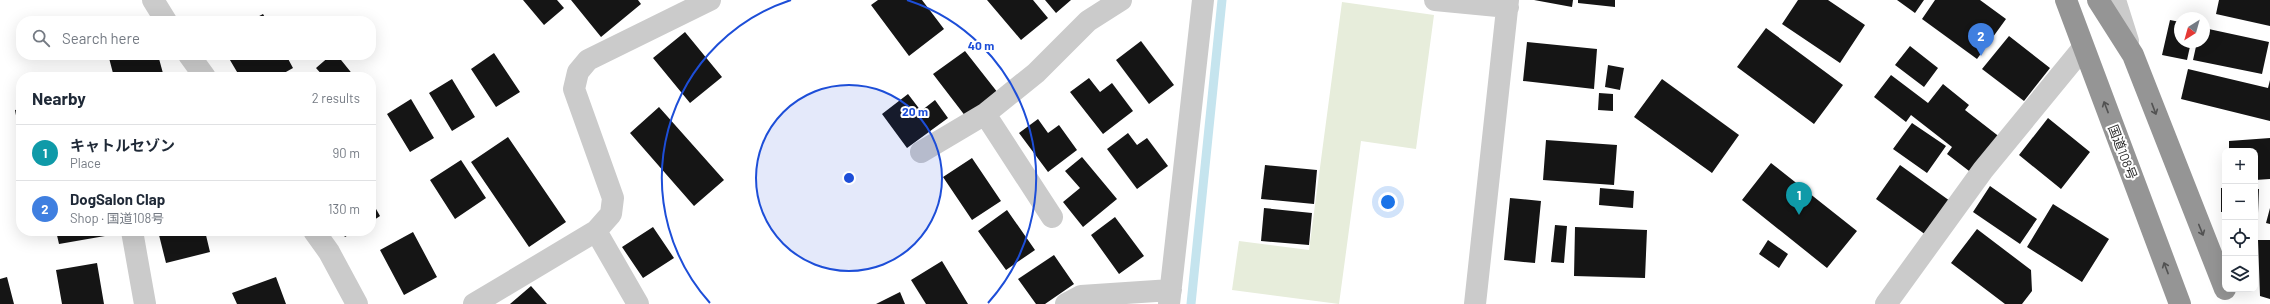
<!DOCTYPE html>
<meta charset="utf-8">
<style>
:root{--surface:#fff;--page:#f6f6f7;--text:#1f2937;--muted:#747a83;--line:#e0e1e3;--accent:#1a73e8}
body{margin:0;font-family:Barlow,"Noto Sans JP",sans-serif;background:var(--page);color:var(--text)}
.controls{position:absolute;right:12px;bottom:12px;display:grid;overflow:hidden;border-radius:8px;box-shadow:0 4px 16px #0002}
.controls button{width:36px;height:36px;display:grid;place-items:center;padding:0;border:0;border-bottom:1px solid var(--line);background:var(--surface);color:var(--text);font:20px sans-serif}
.compass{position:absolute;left:2174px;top:12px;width:36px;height:36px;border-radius:50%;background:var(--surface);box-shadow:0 4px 16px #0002;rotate:217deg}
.you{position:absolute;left:1388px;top:202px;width:14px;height:14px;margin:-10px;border:3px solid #fff;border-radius:50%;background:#1a73e8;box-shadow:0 0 0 6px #1a73e833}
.badge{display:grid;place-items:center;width:26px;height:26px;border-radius:50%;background:var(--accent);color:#fff;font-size:13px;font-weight:700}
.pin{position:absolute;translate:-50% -33px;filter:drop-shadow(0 1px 2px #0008)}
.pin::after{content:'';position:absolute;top:21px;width:14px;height:12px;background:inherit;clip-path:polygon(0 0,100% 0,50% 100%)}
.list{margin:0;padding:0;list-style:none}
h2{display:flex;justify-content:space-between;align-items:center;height:52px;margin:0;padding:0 16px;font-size:17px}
h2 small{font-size:13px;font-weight:400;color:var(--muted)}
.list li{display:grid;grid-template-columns:26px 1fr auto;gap:12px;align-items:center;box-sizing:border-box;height:56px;padding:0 16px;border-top:1px solid var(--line)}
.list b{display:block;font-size:15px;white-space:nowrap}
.list p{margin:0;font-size:13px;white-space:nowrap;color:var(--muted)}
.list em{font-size:13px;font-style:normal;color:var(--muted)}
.icon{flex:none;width:22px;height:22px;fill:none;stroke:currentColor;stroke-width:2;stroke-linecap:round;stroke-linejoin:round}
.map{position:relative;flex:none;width:2270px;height:304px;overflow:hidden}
.search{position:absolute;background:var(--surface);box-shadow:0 4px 16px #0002;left:16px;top:16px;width:360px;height:44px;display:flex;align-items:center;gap:10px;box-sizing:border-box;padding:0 14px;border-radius:16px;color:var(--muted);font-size:15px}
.panel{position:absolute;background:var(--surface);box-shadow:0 4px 16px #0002;left:16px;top:72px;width:360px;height:164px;border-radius:16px}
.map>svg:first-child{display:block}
.green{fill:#e7eddb}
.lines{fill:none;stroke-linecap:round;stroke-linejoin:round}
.stream{stroke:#c5e4ee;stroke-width:9}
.building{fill:#151515}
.minor{stroke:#cbcbcb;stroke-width:22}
.highway{stroke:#959595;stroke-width:22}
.oneway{stroke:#525252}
.ring{fill:none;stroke:#1d4ed8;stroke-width:2}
.labels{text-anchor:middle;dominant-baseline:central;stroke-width:4;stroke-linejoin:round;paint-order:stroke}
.street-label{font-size:13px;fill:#2e2e2e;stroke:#fff}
.centre{fill:#1d4ed8;stroke:#fff;stroke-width:2}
.ring-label{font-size:12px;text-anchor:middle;font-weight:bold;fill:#1d4ed8;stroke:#fff;stroke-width:4;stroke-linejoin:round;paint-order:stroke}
</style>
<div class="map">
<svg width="2270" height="304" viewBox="0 0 2270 304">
<rect width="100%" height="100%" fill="#fff"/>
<path class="green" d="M1342,2L1434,15L1416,149L1361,141L1339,304L1232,290L1239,241L1309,250Z"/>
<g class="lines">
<path class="stream" d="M1191,304L1222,0"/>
</g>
<path class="building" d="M523,0H557L564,8L544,25Z
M571,0H638L641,4L601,37Z
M878,0H922L944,29L909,56L871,5Z
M987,0H1033L1048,18L1021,40Z
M1045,0H1071L1056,13Z
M1534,0H1573L1572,7Z
M1578,0H1615V7L1578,3Z
M1798,0H1828L1865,25L1840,63L1782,24Z
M1897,0H1924L1915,13Z
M1935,0H1980L2006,19L1977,59L1922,19Z
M2219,0H2270V26L2216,14Z
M263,14L267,21H250Z
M2170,20L2180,22V42H2191L2187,60L2162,55Z
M1766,28L1843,85L1814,124L1737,67Z
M2204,28L2269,42L2262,74L2193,60L2197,42H2204Z
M685,32L722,77L690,103L653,58Z
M2009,36L2050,68L2024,101L1982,69Z
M1141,41L1174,85L1149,104L1116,60Z
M1527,42L1597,49L1594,89L1523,81Z
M1910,46L1938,68L1924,87L1895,65Z
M965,51L998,93L966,117L933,74Z
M494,53L520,92L496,107L471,69Z
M120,55H158L164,77H114L109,58Z
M227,55H286L293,68L277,77H240Z
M331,55H337L354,76L324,77L316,68Z
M1608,65L1624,68L1620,90L1605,87Z
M2188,69L2268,88L2270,80V121L2181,99Z
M1891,75L1928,103L1943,84L1969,105L1965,110L2001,138L1973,174L1947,154L1952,147L1911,115L1906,122L1874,97Z
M1089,78L1100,92L1112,83L1133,111L1103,134L1070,92Z
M452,79L475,117L452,131L429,93Z
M1662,79L1739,135L1712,173L1634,117Z
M1599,93L1613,94V111L1598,110Z
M908,94L921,111L935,100L948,118L907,148L882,114Z
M411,99L434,138L410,152L387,114Z
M659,107L724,180L694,206L630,133Z
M21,109V137H20L15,110Z
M2048,118L2090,152L2061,189L2019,155Z
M1038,119L1048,133L1059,125L1077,150L1048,172L1019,133Z
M1912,123L1946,146L1927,173L1893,149Z
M1128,133L1137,145L1147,138L1168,166L1137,189L1107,149Z
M508,137L566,222L529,247L471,162Z
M2270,138V179L2255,180V151H2229V141Z
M1546,140L1617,145L1614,185L1543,180Z
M1082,157L1117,199L1083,227L1063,202L1080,188L1065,171Z
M972,158L1001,201L972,220L943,177Z
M461,160L486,198L455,219L430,180Z
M1771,163L1857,231L1827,268L1742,200Z
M1265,165L1317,170L1314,204L1261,199Z
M1900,165L1950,201L1926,235L1876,199Z
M1990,186L2037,219L2020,244L1973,212Z
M1600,188L1634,191L1633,208L1599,205Z
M2221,188H2225V212H2221Z
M2255,189H2259L2258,213H2255Z
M1510,198L1541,201L1535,263L1504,260Z
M371,200L380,216L371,222Z
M2053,204L2109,239L2082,282L2027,247Z
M1264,208L1312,213L1309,245L1261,241Z
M2270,208V224L2266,223Z
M1007,210L1035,250L1006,270L978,231Z
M1115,217L1144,256L1119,274L1091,235Z
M1555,225L1567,226L1564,263L1551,262Z
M653,227L674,258L643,278L622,247Z
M1575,227L1647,230L1645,278L1574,276Z
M1977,229L2031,270L2032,291L2022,304H2005L1951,263Z
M56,231H104L105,236L59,244Z
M158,231H205L210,252L166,263Z
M341,231H355L345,237Z
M413,232L437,277L404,295L380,250Z
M1768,240L1788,254L1779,268L1759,254Z
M2258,240H2270V299L2260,296Z
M1054,255L1074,284L1045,304H1036L1018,279Z
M942,261L968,304H926L911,280Z
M97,263L104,304H62L56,270Z
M7,277L14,304H0V279Z
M276,277L286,304H237L232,293Z
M531,286L547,304H510Z
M900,292L905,304H876Z"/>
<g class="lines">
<path class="minor" d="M153,0L166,21
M1435,0L1508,7
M2115,0L2128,41
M189,55L205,77
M985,114L1052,217
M921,152L985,114L1036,73L1088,21L1121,0
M132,231L145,304
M314,231L329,252L357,304
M596,231L638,304
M474,304L596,231L611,214L613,198L574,89L578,72L588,60L710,0
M1066,304L1081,296L1171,290
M1169,304L1203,0
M1475,304L1508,0
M1886,304L1983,170L2083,48"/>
<path class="highway" d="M2066,0L2180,304
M2098,0L2133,55L2225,289"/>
</g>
<defs><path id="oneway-shaft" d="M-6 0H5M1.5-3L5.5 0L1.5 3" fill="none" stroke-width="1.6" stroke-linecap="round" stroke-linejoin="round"/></defs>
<g class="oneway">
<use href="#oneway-shaft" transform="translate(2106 107) rotate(-111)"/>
<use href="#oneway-shaft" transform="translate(2154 109) rotate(69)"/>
<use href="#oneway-shaft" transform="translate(2201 230) rotate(68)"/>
<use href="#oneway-shaft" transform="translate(2166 268) rotate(-111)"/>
</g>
<circle cx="849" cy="178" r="93" fill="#1d4ed8" fill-opacity=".12"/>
<g class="ring">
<circle cx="849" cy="178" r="93"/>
<path d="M710 303A187 187 0 0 1 791 0M907 0A187 187 0 0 1 988 303"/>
</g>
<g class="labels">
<g class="street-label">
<text transform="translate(2123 152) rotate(69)">国道108号</text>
</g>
</g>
<circle cx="849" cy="178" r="6" class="centre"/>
<g class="ring-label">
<text x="981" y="50">40 m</text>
<text x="915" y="116">20 m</text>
</g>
</svg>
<div class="controls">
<button>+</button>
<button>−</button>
<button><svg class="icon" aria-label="locate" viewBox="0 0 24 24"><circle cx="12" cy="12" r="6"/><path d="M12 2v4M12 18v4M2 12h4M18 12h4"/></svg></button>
<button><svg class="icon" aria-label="layers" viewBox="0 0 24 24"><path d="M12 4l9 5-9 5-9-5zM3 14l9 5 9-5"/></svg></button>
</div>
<svg class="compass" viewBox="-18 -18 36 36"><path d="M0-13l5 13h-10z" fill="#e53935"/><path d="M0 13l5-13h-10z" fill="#747a83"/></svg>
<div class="you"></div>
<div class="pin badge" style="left:1799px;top:215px;background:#0f9aa8">1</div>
<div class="pin badge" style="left:1981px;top:56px;background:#3f7fe0">2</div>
<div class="search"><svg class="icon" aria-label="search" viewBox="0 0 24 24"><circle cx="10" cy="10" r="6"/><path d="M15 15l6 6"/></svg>Search here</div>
<section class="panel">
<h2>Nearby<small>2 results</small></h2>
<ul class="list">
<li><span class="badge" style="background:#0f9aa8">1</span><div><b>キャトルセゾン</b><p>Place</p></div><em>90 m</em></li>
<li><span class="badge" style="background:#3f7fe0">2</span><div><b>DogSalon Clap</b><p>Shop · 国道108号</p></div><em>130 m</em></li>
</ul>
</section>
</div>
